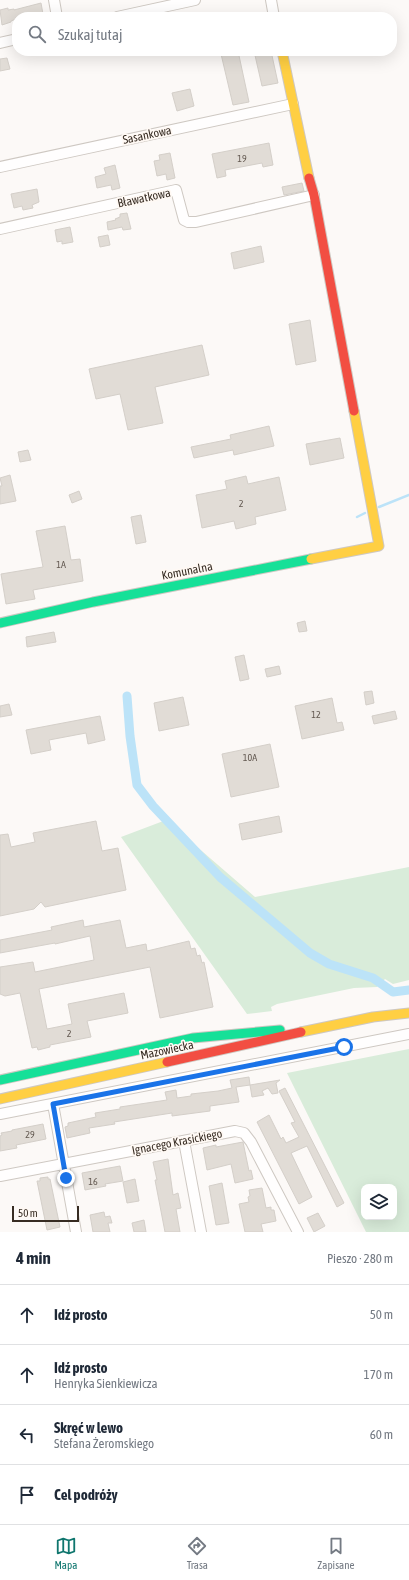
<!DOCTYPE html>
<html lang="pl">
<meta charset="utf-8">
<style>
:root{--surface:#fff;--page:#f6f6f7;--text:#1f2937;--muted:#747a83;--line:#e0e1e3;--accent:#0f766e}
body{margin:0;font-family:"Asap Condensed",sans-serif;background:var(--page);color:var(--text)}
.controls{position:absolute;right:12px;bottom:12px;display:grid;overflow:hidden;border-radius:8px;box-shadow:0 4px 16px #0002}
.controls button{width:36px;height:36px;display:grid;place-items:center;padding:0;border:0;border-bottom:1px solid var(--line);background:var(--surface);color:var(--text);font:20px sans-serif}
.scale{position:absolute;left:12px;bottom:10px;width:67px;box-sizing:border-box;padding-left:4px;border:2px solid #372c23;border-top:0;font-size:11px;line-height:14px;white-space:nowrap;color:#372c23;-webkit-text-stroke:3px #fff9f4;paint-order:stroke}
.stop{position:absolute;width:12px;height:12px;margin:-9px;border:3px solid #1a73e8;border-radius:50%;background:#fff}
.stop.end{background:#1a73e8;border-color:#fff;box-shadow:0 1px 4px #0008}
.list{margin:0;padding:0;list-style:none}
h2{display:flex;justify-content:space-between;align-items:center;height:52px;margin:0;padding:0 16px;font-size:17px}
h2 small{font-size:13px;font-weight:400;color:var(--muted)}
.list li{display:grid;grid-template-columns:26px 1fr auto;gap:12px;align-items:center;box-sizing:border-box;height:60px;padding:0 16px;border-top:1px solid var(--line)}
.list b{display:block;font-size:15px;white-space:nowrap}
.list p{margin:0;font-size:13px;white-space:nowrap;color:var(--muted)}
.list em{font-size:13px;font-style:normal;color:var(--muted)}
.icon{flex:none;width:22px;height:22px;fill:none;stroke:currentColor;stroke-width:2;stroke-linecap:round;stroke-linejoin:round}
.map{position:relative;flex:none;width:409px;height:1232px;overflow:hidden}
.search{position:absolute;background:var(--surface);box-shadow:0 4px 16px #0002;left:12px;right:12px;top:12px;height:44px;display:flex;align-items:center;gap:10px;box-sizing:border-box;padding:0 14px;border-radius:16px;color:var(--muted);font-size:15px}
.sheet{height:292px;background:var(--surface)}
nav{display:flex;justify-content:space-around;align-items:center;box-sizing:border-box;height:56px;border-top:1px solid var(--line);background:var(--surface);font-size:11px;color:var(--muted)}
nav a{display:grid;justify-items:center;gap:2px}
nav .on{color:var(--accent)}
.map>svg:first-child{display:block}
.green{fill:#d9ecda;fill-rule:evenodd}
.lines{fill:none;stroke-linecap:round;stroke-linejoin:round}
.stream{stroke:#bce3f8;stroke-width:2.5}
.canal{stroke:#bce3f8;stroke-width:9}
.building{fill:#e1dcd6;stroke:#d4cfc9}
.street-casing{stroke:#cec8c2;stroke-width:12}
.fast-casing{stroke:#cec8c2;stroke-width:11}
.slow-casing{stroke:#cec8c2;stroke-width:11}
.jam-casing{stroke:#cec8c2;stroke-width:11}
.street{stroke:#fffefe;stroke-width:10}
.fast{stroke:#16e098;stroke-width:9}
.slow{stroke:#ffcf43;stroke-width:9}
.jam{stroke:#f24e42;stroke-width:9}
.route{stroke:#1a73e8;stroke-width:5}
.labels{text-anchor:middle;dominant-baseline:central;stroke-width:3.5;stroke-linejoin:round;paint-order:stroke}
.number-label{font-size:10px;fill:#625850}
.street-label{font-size:12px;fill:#372c23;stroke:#fff9f4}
</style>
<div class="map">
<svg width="409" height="1232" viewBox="0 0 409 1232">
<rect width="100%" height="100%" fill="#fcf9f7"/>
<path class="green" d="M166,820L255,897L409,867V980L393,984L385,979L377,987L354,988L277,1004L271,1007L272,1011L247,1014L121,837Z
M409,1049V1232H366L287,1073ZM364,1187H394V1217H364Z"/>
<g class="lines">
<path class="stream" d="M379,507L409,495
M357,517L365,513"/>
<path class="canal" d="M127,696L130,736L137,785L153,806L220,877L310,953L329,964L373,978L393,992L409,990"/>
</g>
<path class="building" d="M41,3L43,14L32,17H16V19L11,21V22L2,25L0,10L8,8V10L14,9V10Z
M232,51H238L249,102L233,105L221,54Z
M254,51H271L278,83L262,86Z
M7,58L10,69L0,71V59Z
M190,89L194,106L177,111L172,93Z
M269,143L273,165L263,167L262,163L225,170L226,176L217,178L212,154Z
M170,153L175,178L167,180L166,174L157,176L154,161L160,160L159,155Z
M115,165L120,188L112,190L111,185L97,188L95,177L106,174L104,168Z
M302,183L304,191L284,195L282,187Z
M37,189L39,202L32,205L33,208L23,210L22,206L14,208L11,194Z
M127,213L131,229L123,230L122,227L108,230L107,222L116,220L115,219L120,217V214Z
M70,227L73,242L62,244V241L57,242L55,230Z
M108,235L110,245L100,247L98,237Z
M261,246L264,262L234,269L231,253Z
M310,320L316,361L296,365L289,324Z
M202,345L209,375L155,387L163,423L128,430L120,394L96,399L89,369Z
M269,426L274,446L234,455L233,450L194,458L191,447L231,439L230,435Z
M340,438L344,458L310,465L306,444Z
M28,450L31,460L20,462L18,452Z
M10,475L16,501L0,504V486H2L0,478Z
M246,476L248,484L279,477L286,510L255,517L256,524L236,529L234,521L202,528L196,495L227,489L225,481Z
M79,491L82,499L72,503L69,495Z
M141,515L146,542L136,544L131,517Z
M65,526L71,560L80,559L83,581L33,590L35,599L6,604L1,574L43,567L36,531Z
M305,621L307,631L299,632L297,623Z
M54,632L56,642L27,647L26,637Z
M244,655L249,679L240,681L235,657Z
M279,666L281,674L267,677L265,669Z
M372,691L374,703L366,705L364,692Z
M183,697L189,725L159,731L154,703Z
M332,698L337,723L342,722L344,730L302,739L295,706Z
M9,704L12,715L0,717V706Z
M395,711L397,719L374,724L372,716Z
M100,716L105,740L88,744L86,733L49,740L51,750L31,754L26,730Z
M270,744L279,787L231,797L222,754Z
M279,816L282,832L242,840L239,824Z
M96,821L102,851L118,848L126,890L45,907L41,902L34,909L0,916V835L8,834L11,847L35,842L33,833Z
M83,920L84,927L120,920L126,948L146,944L147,951L189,941L191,949L195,948L197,956L200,955L202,963L204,962L213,1007L160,1018L150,967L39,989L47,1029L72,1024L68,1004L124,993L128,1013L87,1021L91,1037L50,1045V1047L38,1050L37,1047L32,1048L20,993L5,996L0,994V967L33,962L35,972L94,960L90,936L55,944V943L0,953V940L52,930L51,927Z
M249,1077L250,1085L236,1087L239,1102L210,1106V1111L172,1116V1113L114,1122L115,1124L89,1128L90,1133L67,1138L65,1127L68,1126V1123L96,1117L95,1113L120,1109V1107L167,1100L165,1092L176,1090L177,1098L191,1096V1094L218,1091L232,1088L230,1080Z
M280,1080L276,1083L278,1093L272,1094L268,1088L262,1091L264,1095L252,1097L250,1085Z
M285,1088L344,1203L337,1207L307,1146L291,1153L312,1197L299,1204L257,1122L269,1115L281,1139L283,1137L286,1143L299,1137L291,1123L295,1122L279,1091Z
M43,1124L46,1139L16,1145L17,1148L0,1151V1136L2,1135L1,1133L12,1131V1130Z
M243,1142L249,1171L251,1170L253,1179L235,1183L231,1164L207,1170L203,1148L216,1145V1147Z
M168,1159L173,1195L178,1193L181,1208L176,1209L180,1232H165L155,1180H157L153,1162Z
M120,1166L123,1181L105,1184L106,1186L85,1190L82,1173Z
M48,1177V1179H50L60,1227L47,1230L37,1181H40V1178Z
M135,1179L139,1201L127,1203L123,1182Z
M222,1183L229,1223L216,1225L209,1186Z
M262,1188L266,1208L271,1207V1210H274L276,1221L261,1224L263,1232H245L239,1204L249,1202L248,1197L250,1196L249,1190Z
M104,1212L105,1217L110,1216L112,1223H108L110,1232H93L90,1215Z
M318,1213L325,1226L314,1232L307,1218Z
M144,1220L146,1232H134L132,1223Z"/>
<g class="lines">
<defs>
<path id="street" d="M54,0L57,17
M271,0L274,17
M117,17L195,0
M0,43L17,39
M0,167L293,104
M0,229L176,190L184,220L188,222H196L314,195
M53,1104L76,1232
M0,1114L409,1034
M184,1141L201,1232
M0,1176L235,1131L244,1133L251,1142L298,1232"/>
<path id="fast" d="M0,623L93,602L311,559
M0,1080L193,1038L280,1030"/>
<path id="slow" d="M282,51L309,178
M311,559L379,546L354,411
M301,1032L373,1017L409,1013
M0,1099L167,1062"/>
<path id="jam" d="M309,178L314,195L354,411
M167,1062L301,1032"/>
</defs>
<use href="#street" class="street-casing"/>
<use href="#fast" class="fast-casing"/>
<use href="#slow" class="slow-casing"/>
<use href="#jam" class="jam-casing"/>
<use href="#street" class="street"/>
<use href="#fast" class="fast"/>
<use href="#slow" class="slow"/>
<use href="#jam" class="jam"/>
</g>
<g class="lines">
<path class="route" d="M66,1178L53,1104L344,1047"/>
</g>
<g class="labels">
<g class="number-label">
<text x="242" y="158">19</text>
<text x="241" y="503">2</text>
<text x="61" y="564">1A</text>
<text x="316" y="714">12</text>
<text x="250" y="757">10A</text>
<text x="69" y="1033">2</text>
<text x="30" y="1134">29</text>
<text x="93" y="1181">16</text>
</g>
<g class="street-label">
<text transform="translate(147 135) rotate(-12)">Sasankowa</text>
<text transform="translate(144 198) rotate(-12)">Bławatkowa</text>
<text transform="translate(187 571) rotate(-11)">Komunalna</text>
<text transform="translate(167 1050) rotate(-12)">Mazowiecka</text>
<text transform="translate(177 1142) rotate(-11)">Ignacego Krasickiego</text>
</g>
</g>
</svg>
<div class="controls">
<button><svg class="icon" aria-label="layers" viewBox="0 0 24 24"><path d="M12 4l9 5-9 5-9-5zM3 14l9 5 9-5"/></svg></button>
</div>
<div class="scale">50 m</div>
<div class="stop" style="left:344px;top:1047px"></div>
<div class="stop end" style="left:66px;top:1178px"></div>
<div class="search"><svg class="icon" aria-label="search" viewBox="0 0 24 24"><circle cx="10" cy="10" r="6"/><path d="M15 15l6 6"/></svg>Szukaj tutaj</div>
</div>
<section class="sheet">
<h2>4 min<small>Pieszo · 280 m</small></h2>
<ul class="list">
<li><svg class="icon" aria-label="ahead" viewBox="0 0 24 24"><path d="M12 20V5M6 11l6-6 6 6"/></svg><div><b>Idź prosto</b></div><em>50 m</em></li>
<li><svg class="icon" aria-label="ahead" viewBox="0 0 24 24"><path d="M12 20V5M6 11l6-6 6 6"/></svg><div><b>Idź prosto</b><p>Henryka Sienkiewicza</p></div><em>170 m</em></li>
<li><svg class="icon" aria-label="left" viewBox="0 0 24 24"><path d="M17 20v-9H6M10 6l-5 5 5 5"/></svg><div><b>Skręć w lewo</b><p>Stefana Żeromskiego</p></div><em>60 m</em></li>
<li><svg class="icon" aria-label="arrive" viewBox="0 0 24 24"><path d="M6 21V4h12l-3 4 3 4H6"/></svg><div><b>Cel podróży</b></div></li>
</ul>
</section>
<nav>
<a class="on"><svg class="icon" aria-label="map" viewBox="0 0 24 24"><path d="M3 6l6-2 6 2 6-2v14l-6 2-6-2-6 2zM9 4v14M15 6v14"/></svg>Mapa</a>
<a><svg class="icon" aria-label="directions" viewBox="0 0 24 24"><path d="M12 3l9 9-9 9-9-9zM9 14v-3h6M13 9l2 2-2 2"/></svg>Trasa</a>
<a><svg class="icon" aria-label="saved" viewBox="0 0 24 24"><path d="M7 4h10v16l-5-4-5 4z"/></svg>Zapisane</a>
</nav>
